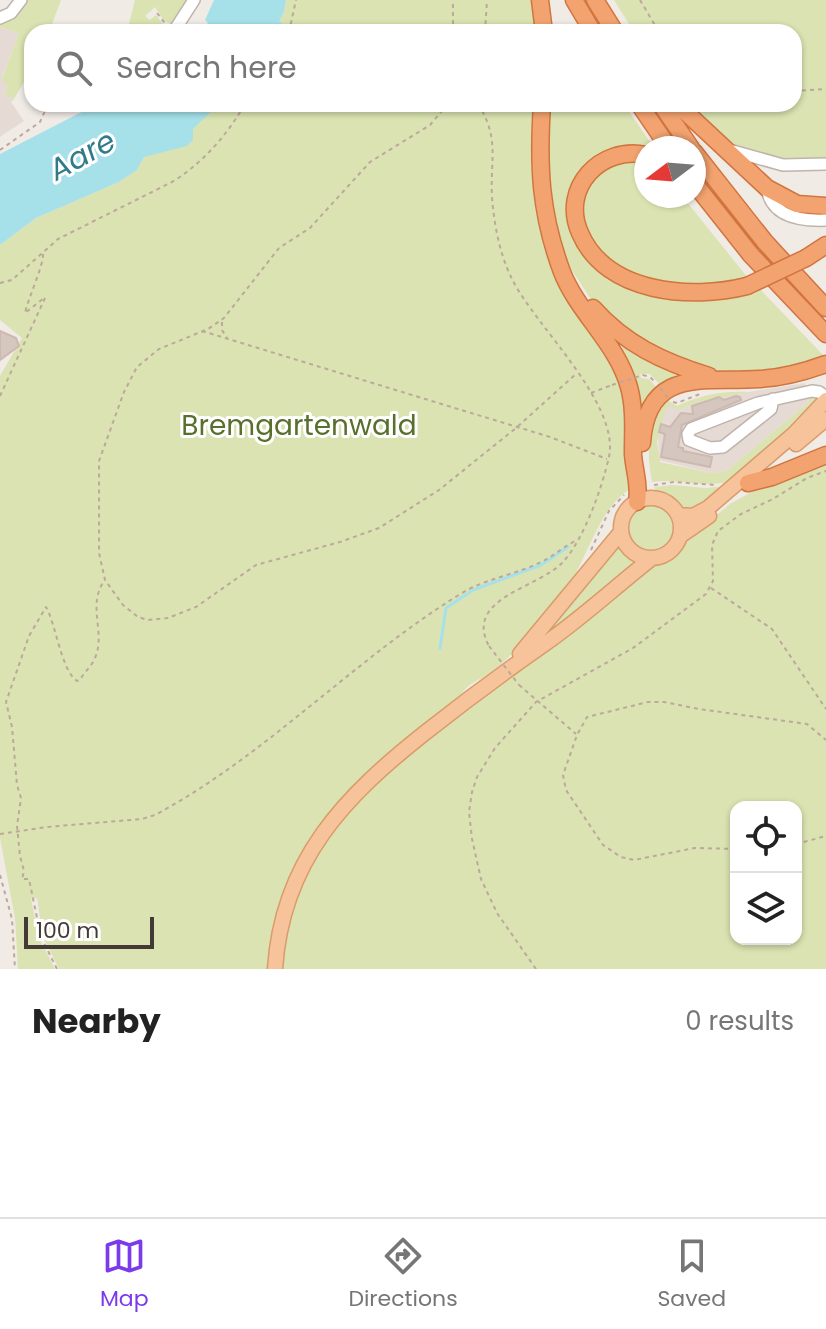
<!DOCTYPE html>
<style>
:root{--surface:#fff;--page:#f6f6f6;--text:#222;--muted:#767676;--line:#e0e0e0;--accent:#7c3aed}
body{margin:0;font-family:Poppins,sans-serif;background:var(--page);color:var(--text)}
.controls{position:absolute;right:24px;bottom:24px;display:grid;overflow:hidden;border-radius:16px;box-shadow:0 2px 6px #0004}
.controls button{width:72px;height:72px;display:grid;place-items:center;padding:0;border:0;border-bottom:2px solid var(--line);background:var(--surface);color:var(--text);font:40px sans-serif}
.compass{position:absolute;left:634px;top:136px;width:72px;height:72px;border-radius:50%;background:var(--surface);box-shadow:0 2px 6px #0004;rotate:254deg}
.scale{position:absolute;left:24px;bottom:20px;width:130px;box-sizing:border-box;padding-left:8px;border:4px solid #433a35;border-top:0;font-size:22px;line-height:28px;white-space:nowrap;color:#433a35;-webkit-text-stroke:6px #fff;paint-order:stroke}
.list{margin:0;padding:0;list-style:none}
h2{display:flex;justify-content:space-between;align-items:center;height:104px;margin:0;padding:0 32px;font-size:34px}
h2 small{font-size:26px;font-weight:400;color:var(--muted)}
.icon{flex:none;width:44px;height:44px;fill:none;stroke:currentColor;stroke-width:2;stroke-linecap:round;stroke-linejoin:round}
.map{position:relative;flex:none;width:826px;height:969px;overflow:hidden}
.search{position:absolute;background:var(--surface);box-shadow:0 2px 6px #0004;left:24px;right:24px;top:24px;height:88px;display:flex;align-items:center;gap:20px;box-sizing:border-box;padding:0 28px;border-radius:24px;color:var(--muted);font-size:30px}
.sheet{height:248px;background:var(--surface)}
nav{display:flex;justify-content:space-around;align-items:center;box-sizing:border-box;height:112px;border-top:2px solid var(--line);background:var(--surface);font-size:22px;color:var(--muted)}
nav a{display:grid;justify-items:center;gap:4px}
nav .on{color:var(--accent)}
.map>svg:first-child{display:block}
.residential{fill:#e5dbd4}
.green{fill:#dae3b1;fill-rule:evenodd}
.water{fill:#a6e1ea}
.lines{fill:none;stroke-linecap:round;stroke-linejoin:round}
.stream{stroke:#a6e1ea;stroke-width:3}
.building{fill:#d5c6bf;stroke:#ccb9b0;stroke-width:2}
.minor-casing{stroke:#bfb3ac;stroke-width:14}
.major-casing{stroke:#da9b6b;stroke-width:17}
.highway-casing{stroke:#d17540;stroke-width:19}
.path{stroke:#bda89b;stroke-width:2;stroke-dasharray:4 4;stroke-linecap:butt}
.minor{stroke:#fff;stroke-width:11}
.major{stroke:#f6c39a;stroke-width:14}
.highway{stroke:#f3a36f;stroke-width:16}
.highway-bridge-casing{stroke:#d17540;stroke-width:19;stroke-linecap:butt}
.path-bridge{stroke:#bda89b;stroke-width:2;stroke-dasharray:4 4;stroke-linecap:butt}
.highway-bridge{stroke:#f3a36f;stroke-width:16}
.labels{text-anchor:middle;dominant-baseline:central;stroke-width:6;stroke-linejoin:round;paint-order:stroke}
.park-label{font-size:28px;fill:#59702d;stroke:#fff}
.water-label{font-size:30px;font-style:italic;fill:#2f7b89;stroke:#fff}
</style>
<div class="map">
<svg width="826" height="969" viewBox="0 0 826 969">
<rect width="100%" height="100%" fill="#f1ebe6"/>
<path class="residential" d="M0,27L19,33L2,78L8,87L6,95L14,99L11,102L24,121L0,137Z
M805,383L809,402L726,471L711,473L659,460L658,434L666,407L670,405L679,410L696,402L723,396Z"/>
<path class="green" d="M23,0H61L49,32H32V68L14,99L5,95L8,87L2,79L19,33L0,27V24Z
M135,0H191L173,25L164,21L155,7L145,16L150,20L156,15L163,24L156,32H127Z
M286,0H534L538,32H274L284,12Z
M614,0H826V158C795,165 756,158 729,141C713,131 700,116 686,104H794V32H634Z
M219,104H532V113L536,119C535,145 532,173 534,199C540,258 574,301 606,348L605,356L610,358L627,400L624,403V410L628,412L632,488C594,509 586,572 554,606C533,628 516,654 490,673C479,681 468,682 461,695C364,771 277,835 267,969H59L43,937L37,898L31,899L39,938L55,969H18L15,918L0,838V376L22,338L0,320V245L36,218L119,182L137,170L144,157L153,153L168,151Z
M548,104H624L654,148L598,159L574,228L637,285L759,288L823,355L802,363L800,366L776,371L713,372L660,355L596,307L566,261L548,206Z
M623,161L646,163V196H682L748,278C719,284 692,289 662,283C624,275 578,246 583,203C584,192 592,177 601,171C607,166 616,164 623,161Z
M623,346L677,373L694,375L662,387L650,374H640L641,378L649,379L659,390L641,425L620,351Z
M748,392L697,402L679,410L670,406L666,408L657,442L660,462L711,473L726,471L809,402L807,395L818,397V404C803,417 741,478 727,482C703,488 677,478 652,482C646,450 647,425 667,400L677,406C701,395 722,391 748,392Z
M826,461V969H282C288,835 397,763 494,689C545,649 596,609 647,569L674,558L691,536L730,504L762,486ZM736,807H796V939H736Z
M672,485L706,488L725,486L704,509L682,511C673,503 658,497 654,487Z
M628 528a23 23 0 1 1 46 0a23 23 0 1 1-46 0Z
M618,544C623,545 638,558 640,564L540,641Z"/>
<path class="water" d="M214,0H286L284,12L274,32H201L208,23L205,20Z
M97,104H219L193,129V140L187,146L144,157L137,170L119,182L36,218L0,245V154Z"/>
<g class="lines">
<path class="stream" d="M278,23L296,32
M440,648L446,608L473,590L541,565L568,547"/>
</g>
<path class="building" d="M0,331L16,338L19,346L0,360Z
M736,396L740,397L741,400L682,425L678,447L683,448V451L712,457L710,467L661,457L665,434L659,432L661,424L670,427L681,413L693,414L692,406L719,397L724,400Z"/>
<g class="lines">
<defs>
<path id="minor" d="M0,18L11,13L21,0
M174,31L194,0
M733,151L783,165L826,164
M767,188C771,217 801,221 826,220
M773,399L771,409L723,447L710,448L689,440L688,434L691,429L758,403L812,391L819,392L826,397"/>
<path id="major" d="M796,444L826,419
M621 528a30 30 0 1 1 60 0a30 30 0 1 1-60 0Z
M678,515L693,516L708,508L794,434L826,400
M680,536L709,516
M520,654L621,532
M275,969C282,860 345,796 426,732C464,702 503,673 543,645C581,619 615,587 652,558"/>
<path id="highway" d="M540,0L544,32
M574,0L593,32
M595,0L615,32
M542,104C538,166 540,213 562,272C578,313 617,343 629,387C635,409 633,431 633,454C634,470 640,485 637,502
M639,104L669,148
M661,104L691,148
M677,104L767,188L797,204L826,206
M694,152L765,242L826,308
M646,155C601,145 560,188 580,233C606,294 692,300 747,286
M694,183L751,255L826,334
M806,258L826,245
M593,308C625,344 663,362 709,376
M642,443C647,366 705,383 759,379C783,378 804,372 826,364
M748,483L772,477L826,455"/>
</defs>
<use href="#minor" class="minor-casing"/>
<use href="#major" class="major-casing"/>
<use href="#highway" class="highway-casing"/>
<path class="path" d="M640,0L659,32
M157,13L167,26
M289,32L296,0
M453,32V0
M485,32L487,0
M794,91L826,89
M448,104L430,125L370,162L310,228L279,248L224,318L208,329L159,349L137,367L124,392L99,461V553L105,580L123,605L138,617L148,620L168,618L196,607L256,565L340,542L379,528L439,490L516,428L577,373
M478,104C500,138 490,160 492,197C494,225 500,255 512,279C535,326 620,403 609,457C602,488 584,539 563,562C539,588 463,598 489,646
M0,150L40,122L48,104
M43,254C44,264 28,299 25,313L44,298
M0,283L12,280L58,239L172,182C203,163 227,135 245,104
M222,322V330L227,338
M202,331L550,437L607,459
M643,375L650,377L655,382
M591,393L612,385
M0,396L45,298
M673,402L677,403L700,394
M654,485L674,482L715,485
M591,550L609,511L624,495
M664,562L680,549
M711,588L772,629L826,709
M519,685L576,734
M0,834L47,827L142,819L155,815C267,755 354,659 462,593C487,578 515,575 541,562C554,556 564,546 577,540
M796,844L826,836
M736,849L695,848L634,860L621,857L603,845L566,790L563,775L577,735L587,717L648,702H664L699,709L807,724L826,740
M0,875L12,919L15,969
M57,969L41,937L29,879H22L24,871L20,856L17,826L21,798L17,785L12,727L6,702L29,636L46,607C56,624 61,670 77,681L80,680C84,672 92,666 95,658C106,633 87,606 104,581
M536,969L497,913L481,879L472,839L469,812L472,792L477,777L495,748L536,702L633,648L706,594L713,581L712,545L718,531L741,514L773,499L807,478L826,471"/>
<use href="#minor" class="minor"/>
<use href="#major" class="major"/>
<use href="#highway" class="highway"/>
<defs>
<path id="highway-bridge" d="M747,286L806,258"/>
</defs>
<use href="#highway-bridge" class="highway-bridge-casing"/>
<path class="path-bridge" d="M612,385L643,375
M660,388L669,399
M489,646L519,685"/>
<use href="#highway-bridge" class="highway-bridge"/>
</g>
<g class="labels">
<g class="park-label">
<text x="299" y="425">Bremgartenwald</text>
</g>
<g class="water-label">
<text transform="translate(82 155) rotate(-29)">Aare</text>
</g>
</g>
</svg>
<div class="controls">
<button><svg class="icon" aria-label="locate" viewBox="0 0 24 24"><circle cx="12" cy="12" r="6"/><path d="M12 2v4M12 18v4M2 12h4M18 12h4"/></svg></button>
<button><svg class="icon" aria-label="layers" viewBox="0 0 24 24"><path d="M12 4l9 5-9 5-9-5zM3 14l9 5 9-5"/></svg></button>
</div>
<svg class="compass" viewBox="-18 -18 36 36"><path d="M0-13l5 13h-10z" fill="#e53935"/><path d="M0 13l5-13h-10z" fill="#767676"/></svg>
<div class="scale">100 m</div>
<div class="search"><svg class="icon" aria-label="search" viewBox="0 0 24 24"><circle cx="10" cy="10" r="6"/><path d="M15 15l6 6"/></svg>Search here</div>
</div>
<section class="sheet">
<h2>Nearby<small>0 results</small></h2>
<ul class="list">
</ul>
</section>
<nav>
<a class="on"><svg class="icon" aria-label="map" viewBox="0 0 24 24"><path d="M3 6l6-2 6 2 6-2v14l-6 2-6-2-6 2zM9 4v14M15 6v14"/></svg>Map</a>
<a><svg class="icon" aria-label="directions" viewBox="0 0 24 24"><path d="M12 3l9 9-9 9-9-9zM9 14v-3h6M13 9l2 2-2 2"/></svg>Directions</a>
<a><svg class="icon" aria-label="saved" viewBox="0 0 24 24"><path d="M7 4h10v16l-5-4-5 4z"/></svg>Saved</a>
</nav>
